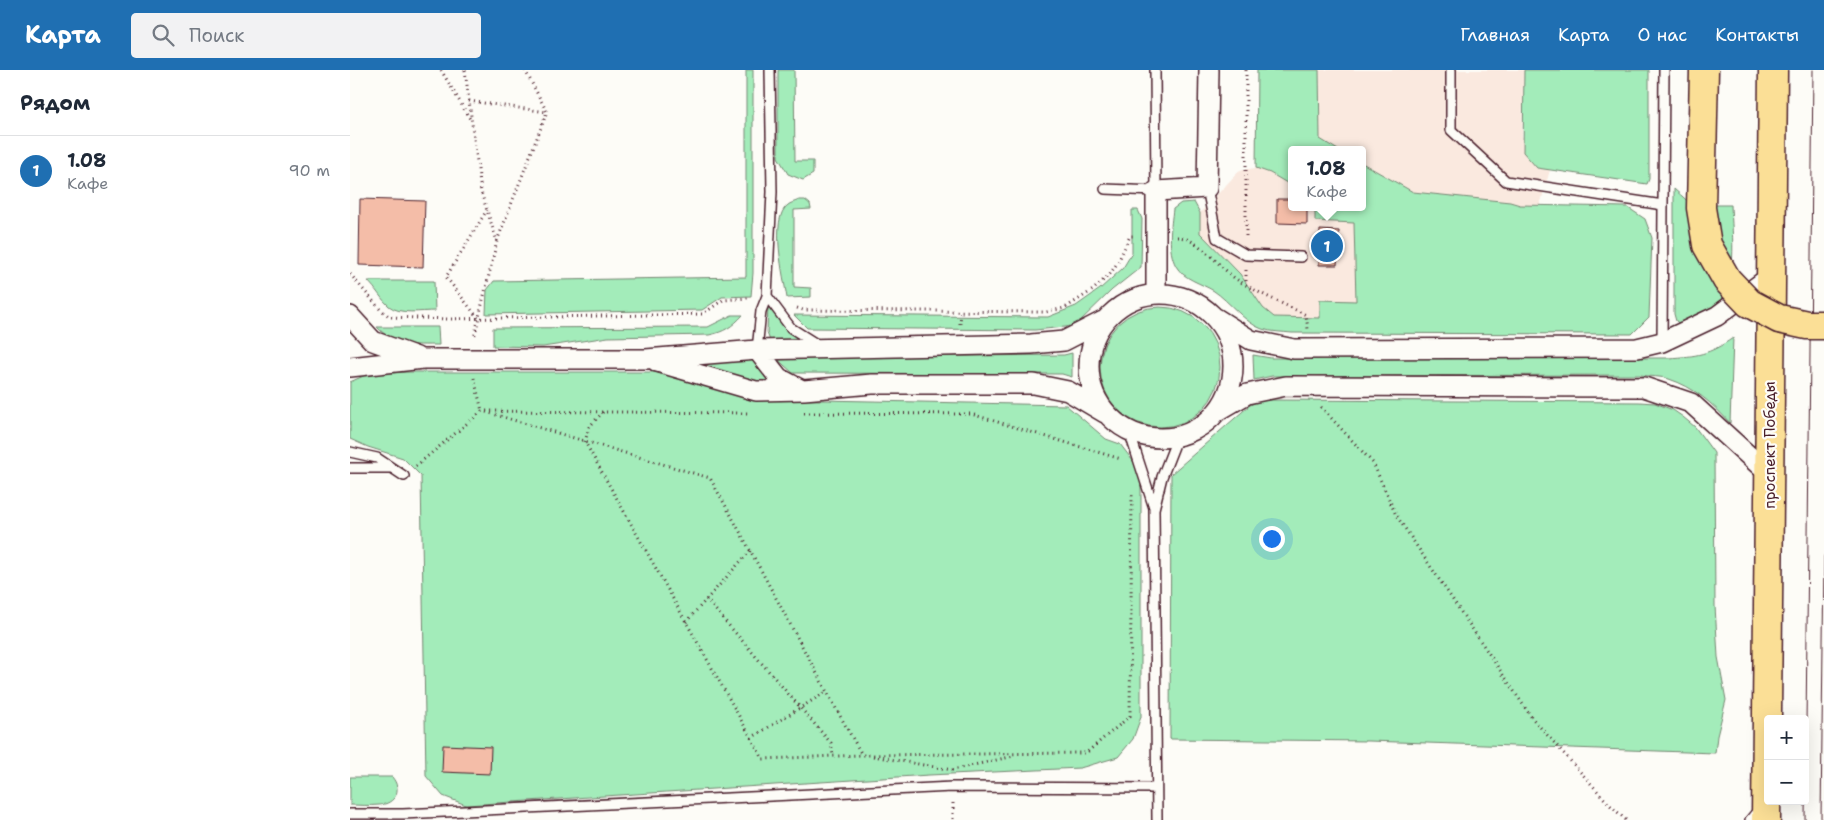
<!DOCTYPE html>
<html lang="ru">
<meta charset="utf-8">
<style>
:root{--surface:#fff;--page:#f2f2f3;--text:#1f2937;--muted:#747a83;--line:#e0e1e3;--accent:#1f6fb2}
body{margin:0;font-family:"Shantell Sans",sans-serif;background:var(--page);color:var(--text)}
.controls{position:absolute;right:15px;bottom:15px;display:grid;overflow:hidden;border-radius:5px;box-shadow:0 5px 20px #0002}
.controls button{width:45px;height:45px;display:grid;place-items:center;padding:0;border:0;border-bottom:1px solid var(--line);background:var(--surface);color:var(--text);font:25px sans-serif}
.you{position:absolute;left:921px;top:468px;width:18px;height:18px;margin:-12px;border:4px solid #fff;border-radius:50%;background:#1a73e8;box-shadow:0 0 0 8px #1a73e833}
.badge{display:grid;place-items:center;width:32px;height:32px;border-radius:50%;background:var(--accent);color:#fff;font-size:16px;font-weight:700}
.pin{position:absolute;translate:-50% -50%;border:2px solid #fff;box-shadow:0 1px 5px #0006}
.popup{position:absolute;left:938px;top:76px;width:78px;height:65px;box-sizing:border-box;display:grid;place-content:center;border-radius:5px;background:var(--surface);filter:drop-shadow(0 1px 4px #0005);font-size:16px;white-space:nowrap;color:var(--muted)}
.popup b{font-size:19px;color:var(--text)}
.popup::after{content:'';position:absolute;left:50%;top:100%;margin-left:-10px;border:10px solid transparent;border-top-color:var(--surface)}
.list{margin:0;padding:0;list-style:none}
h2{display:flex;justify-content:space-between;align-items:center;height:65px;margin:0;padding:0 20px;font-size:21px}
h2 small{font-size:16px;font-weight:400;color:var(--muted)}
.list li{display:grid;grid-template-columns:32px 1fr auto;gap:15px;align-items:center;box-sizing:border-box;height:70px;padding:0 20px;border-top:1px solid var(--line)}
.list b{display:block;font-size:19px;white-space:nowrap}
.list p{margin:0;font-size:16px;white-space:nowrap;color:var(--muted)}
.list em{font-size:16px;font-style:normal;color:var(--muted)}
.icon{flex:none;width:28px;height:28px;fill:none;stroke:currentColor;stroke-width:2;stroke-linecap:round;stroke-linejoin:round}
.map{position:relative;flex:none;width:1474px;height:750px;overflow:hidden}
header{display:flex;align-items:center;gap:30px;box-sizing:border-box;height:70px;padding:0 25px;background:var(--accent);color:#fff}
header strong{font-size:24px}
nav{display:flex;gap:28px;margin-inline-start:auto;font-size:18px}
.search{width:350px;height:45px;background:var(--page);display:flex;align-items:center;gap:12px;box-sizing:border-box;padding:0 18px;border-radius:5px;color:var(--muted);font-size:19px}
main{display:flex}
aside{flex:1;background:var(--surface)}
.map>svg:first-child{display:block}
.built{fill:#fae9df}
.green{fill:#a3ecba;stroke:#768672}
.building{fill:#f4bda8;stroke:#4a1f2b}
.lines{fill:none;stroke-linecap:round;stroke-linejoin:round}
.lane-casing{stroke:#4a1f2b;stroke-width:12}
.street-casing{stroke:#4a1f2b;stroke-width:22}
.primary-casing{stroke:#4a1f2b;stroke-width:31}
.path{stroke:#4a1f2b;stroke-width:3;stroke-dasharray:1 4;stroke-linecap:butt}
.lane{stroke:#fdfcf7;stroke-width:9}
.street{stroke:#fdfcf7;stroke-width:19}
.primary{stroke:#fbdf96;stroke-width:28}
.tram{stroke:#4a1f2b;stroke-width:1}
.primary-bridge-casing{stroke:#4a1f2b;stroke-width:31;stroke-linecap:butt}
.primary-bridge{stroke:#fbdf96;stroke-width:28}
.labels{text-anchor:middle;dominant-baseline:central;stroke-width:4.5;stroke-linejoin:round;paint-order:stroke}
.street-label{font-size:15px;fill:#4a1f2b;stroke:#fdfcf7}
</style>
<header>
<strong>Карта</strong>
<div class="search"><svg class="icon" aria-label="search" viewBox="0 0 24 24"><circle cx="10" cy="10" r="6"/><path d="M15 15l6 6"/></svg>Поиск</div>
<nav><a>Главная</a><a>Карта</a><a>О нас</a><a>Контакты</a></nav>
</header>
<main>
<aside>
<h2>Рядом<small></small></h2>
<ul class="list">
<li><span class="badge">1</span><div><b>1.08</b><p>Кафе</p></div><em>90 m</em></li>
</ul>
</aside>
<div class="map">
<svg width="1474" height="750" viewBox="0 0 1474 750">
<rect width="100%" height="100%" fill="#fdfcf7"/>
<filter id="ink" filterUnits="userSpaceOnUse"><feTurbulence type="fractalNoise" baseFrequency=".02" numOctaves="2"/><feDisplacementMap in="SourceGraphic" scale="10" xChannelSelector="R" yChannelSelector="G"/><feConvolveMatrix kernelMatrix="1 2 1 2 8 2 1 2 1" color-interpolation-filters="sRGB"/></filter>
<g filter="url(#ink)">
<path class="built" d="M969,0H1174L1172,66L1187,98L1200,100L1190,135H1170L1160,132L1063,122L1012,93V80H987L970,70Z
M906,98L920,103L942,116V137H965L966,151L1004,153L1006,232L970,248L924,247L913,238L890,204L850,163V143L890,100Z"/>
<path class="green" d="M396,0H403V203L401,226L372,227L352,240L136,244L137,220L144,211L396,207Z
M428,0H444L445,91H463V104L453,110L438,104L428,87Z
M907,0H969L970,69L988,80H942V116L920,103L906,98Z
M1174,0H1299V109L1297,114L1187,98L1173,82Z
M1012,93L1063,122L1160,132L1170,135L1277,137L1295,149L1302,168L1299,247L1282,264L942,263C933,262 921,262 912,259C895,253 879,231 864,221C851,213 833,209 826,196C817,180 821,156 823,139L831,133L844,132L850,143V163L890,204L913,238L924,247L970,248V230L1006,231L1004,153L965,151V137H1012Z
M1324,119L1342,135H1381C1382,164 1389,216 1366,237C1357,245 1342,249 1331,255L1326,251L1324,244Z
M449,130H455L460,134L461,139L444,140V217L461,218V227L437,228C434,208 419,148 438,135C440,133 445,132 449,130Z
M782,140H788L792,149L791,197L762,220L725,256L685,260L457,258L444,245L698,247L726,236L750,219L773,198L782,183Z
M18,211H84L85,241C71,241 50,245 39,236C31,229 26,219 18,211Z
M418,236L436,258L455,273H421L417,263Z
M750 297a60 60 0 1 1 120 0a60 60 0 1 1-120 0Z
M382,245H393C382,257 374,262 359,265L258,267L193,277L143,276V258L358,257Z
M27,257H88L89,275C62,275 46,277 27,257Z
M1383,268L1380,353C1363,334 1344,317 1319,309C1311,306 1300,307 1291,305L922,306L904,310L903,285L921,288H1318C1348,286 1358,285 1383,268Z
M722,283V307L712,304L443,303L426,288L714,285Z
M335,290H405C410,301 417,308 427,315L391,310Z
M60,302H327L422,329L716,335L756,369L770,374L786,395L791,406V647L783,669L768,687L730,698L579,705L116,735L93,726L76,706L71,406L53,388L18,377L0,369V312L18,304Z
M922,330L1289,332L1305,333L1323,340L1333,347L1345,357L1364,383L1365,536L1368,587L1376,630L1367,666L1365,683L1019,671L820,669L821,404L900,335L909,331Z
M0,707H42C53,720 45,734 29,735C19,736 9,735 0,735Z"/>
<path class="building" d="M10,129L75,131L73,197L9,195Z
M927,129H942V137H957V154L927,153Z
M970,160L989,161L987,195H969Z
M93,675L141,677L140,704L92,702Z"/>
<g class="lines">
<defs>
<path id="lane" d="M1101,0V60L1156,111L1313,135
M857,118L867,168L896,185L951,187
M755,119L806,121L805,0
M417,226L441,258L468,275
M1312,272L1314,0
M407,280L411,241L417,226L422,122L420,0
M779,361L804,438
M0,382L27,388L54,406
M0,398H41
M0,744H53L602,717L805,718
M807,750L804,439L812,407L828,366
M1400,750L1410,738"/>
<path id="street" d="M806,223V121L857,118L859,0
M739 296a72 72 0 1 1 144 0a72 72 0 1 1-144 0Z
M0,246L23,271L67,287
M866,248L901,270L944,279L1287,278L1312,272L1367,246L1422,205
M407,280L429,308L450,319
M307,292L406,321L454,320L522,314H684L718,321L755,343
M0,297L73,289H296L407,280L681,274L714,271L753,251
M868,341L897,324L936,316L1294,317L1341,333L1420,405"/>
<path id="primary" d="M1416,750L1423,0"/>
</defs>
<use href="#lane" class="lane-casing"/>
<use href="#street" class="street-casing"/>
<use href="#primary" class="primary-casing"/>
<path class="path" d="M91,0L120,49
M115,0L131,122L147,171L124,268
M896,0V166
M119,31L197,42L175,0
M827,167C849,167 871,200 889,211C910,224 934,234 956,245L958,259
M147,171L197,42
M896,200V214
M0,204L30,239L40,247L98,249L353,244L373,230L398,228
M447,238L453,240L696,242L715,238L743,220L760,204L768,192L780,166H786
M128,248L96,207L137,140
M610,254L611,242
M124,308L132,341
M971,337L1023,393L1046,445L1182,648L1260,735L1276,750
M136,342L360,408C412,500 460,593 512,685
M253,342L239,357L235,372L413,689L512,685L736,683L780,646L782,425
M454,343L621,344L771,389
M66,396L132,341L400,343
M356,529L481,673L483,685
M336,552L401,480
M401,668L476,622
M523,686L602,700L664,686
M603,733V750"/>
<use href="#lane" class="lane"/>
<use href="#street" class="street"/>
<use href="#primary" class="primary"/>
<path class="tram" d="M1455,750L1463,0
M1471,750L1474,486"/>
<defs>
<path id="primary-bridge" d="M1354,0L1351,138L1357,175L1377,210L1399,233L1429,249L1457,255H1474"/>
</defs>
<use href="#primary-bridge" class="primary-bridge-casing"/>
<use href="#primary-bridge" class="primary-bridge"/>
</g>
</g>
<g class="labels">
<g class="street-label">
<text transform="translate(1420 375) rotate(-90)">проспект Победы</text>
</g>
</g>
</svg>
<div class="controls">
<button>+</button>
<button>−</button>
</div>
<div class="you"></div>
<div class="pin badge" style="left:977px;top:176px">1</div>
<div class="popup"><b>1.08</b>Кафе</div>
</div>
</main>
